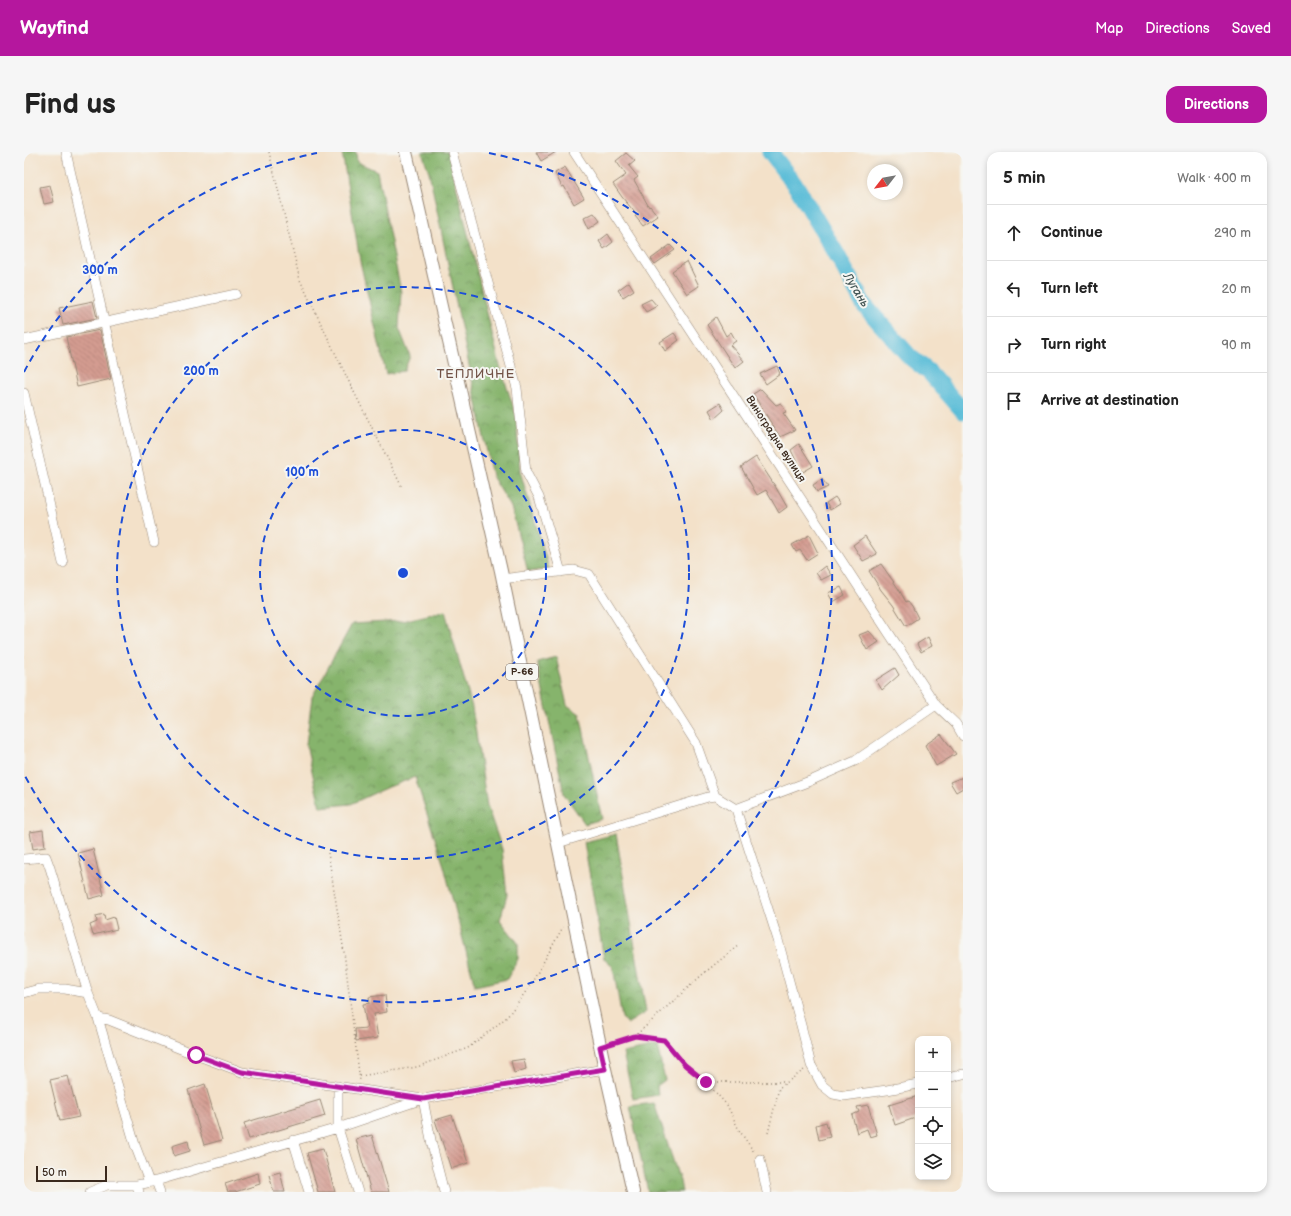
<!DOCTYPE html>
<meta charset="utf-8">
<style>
:root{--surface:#fff;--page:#f6f6f6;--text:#222;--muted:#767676;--line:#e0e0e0;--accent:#b5179e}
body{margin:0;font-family:"Balsamiq Sans",sans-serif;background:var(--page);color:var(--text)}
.controls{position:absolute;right:12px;bottom:12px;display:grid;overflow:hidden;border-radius:8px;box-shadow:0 2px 6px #0003}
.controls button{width:36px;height:36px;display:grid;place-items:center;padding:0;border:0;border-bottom:1px solid var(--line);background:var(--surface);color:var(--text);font:20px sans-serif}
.compass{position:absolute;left:843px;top:12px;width:36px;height:36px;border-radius:50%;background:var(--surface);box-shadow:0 2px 6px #0003;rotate:239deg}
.scale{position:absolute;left:12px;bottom:10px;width:71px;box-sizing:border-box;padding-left:4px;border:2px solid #3b2a1e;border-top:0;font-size:11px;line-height:14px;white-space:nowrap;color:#3b2a1e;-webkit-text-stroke:3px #f6f6f2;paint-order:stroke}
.stop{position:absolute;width:12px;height:12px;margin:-9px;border:3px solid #b5179e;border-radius:50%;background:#fff}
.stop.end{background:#b5179e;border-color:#fff;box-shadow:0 1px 4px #0008}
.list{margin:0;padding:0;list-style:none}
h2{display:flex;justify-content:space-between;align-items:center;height:52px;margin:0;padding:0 16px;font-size:17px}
h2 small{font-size:13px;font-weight:400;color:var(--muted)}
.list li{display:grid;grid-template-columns:26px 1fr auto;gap:12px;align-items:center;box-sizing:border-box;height:56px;padding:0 16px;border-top:1px solid var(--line)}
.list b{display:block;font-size:15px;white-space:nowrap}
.list em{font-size:13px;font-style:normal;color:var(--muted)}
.icon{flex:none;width:22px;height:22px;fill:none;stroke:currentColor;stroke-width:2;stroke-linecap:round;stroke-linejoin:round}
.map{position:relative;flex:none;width:939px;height:1040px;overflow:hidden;border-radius:12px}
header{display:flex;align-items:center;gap:24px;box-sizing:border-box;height:56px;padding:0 20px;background:var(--accent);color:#fff}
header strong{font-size:19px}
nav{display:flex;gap:22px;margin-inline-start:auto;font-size:14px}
.intro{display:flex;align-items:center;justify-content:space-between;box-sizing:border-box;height:96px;padding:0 24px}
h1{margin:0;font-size:28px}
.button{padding:10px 18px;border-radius:12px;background:var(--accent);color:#fff;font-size:14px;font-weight:700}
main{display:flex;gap:24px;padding:0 24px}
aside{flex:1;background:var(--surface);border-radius:12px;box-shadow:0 2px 6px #0003}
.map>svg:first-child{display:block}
.forest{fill:url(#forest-crowns);stroke:#606f45}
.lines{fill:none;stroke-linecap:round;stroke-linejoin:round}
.river{stroke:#59bcd7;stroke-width:17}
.building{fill:url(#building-back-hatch)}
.minor-casing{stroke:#978674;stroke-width:10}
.major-casing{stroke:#978674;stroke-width:14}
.path{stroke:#978674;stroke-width:1.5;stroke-dasharray:1 3;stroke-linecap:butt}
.minor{stroke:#fff;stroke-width:9}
.major{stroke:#fff;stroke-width:12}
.route{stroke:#b5179e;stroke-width:5}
.ring{fill:none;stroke:#1d4ed8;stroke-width:2;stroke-dasharray:7 5}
.labels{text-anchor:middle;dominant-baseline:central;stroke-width:4;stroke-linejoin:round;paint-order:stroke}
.shield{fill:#f6f6f2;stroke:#73675e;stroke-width:1}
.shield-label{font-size:10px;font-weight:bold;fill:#3b2a1e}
.street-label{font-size:11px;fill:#3b2a1e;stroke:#f6f6f2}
.water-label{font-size:12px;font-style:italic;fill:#445656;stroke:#f6f6f2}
.quarter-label{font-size:13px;letter-spacing:1px;fill:#715246;stroke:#f6f6f2}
.centre{fill:#1d4ed8;stroke:#f6f6f2;stroke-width:2}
.ring-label{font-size:12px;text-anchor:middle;font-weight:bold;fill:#1d4ed8;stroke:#f6f6f2;stroke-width:4;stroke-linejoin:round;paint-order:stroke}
</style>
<header>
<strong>Wayfind</strong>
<nav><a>Map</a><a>Directions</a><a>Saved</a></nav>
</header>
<div class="intro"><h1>Find us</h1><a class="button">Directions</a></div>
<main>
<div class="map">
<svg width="939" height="1040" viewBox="0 0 939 1040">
<defs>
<pattern id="forest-crowns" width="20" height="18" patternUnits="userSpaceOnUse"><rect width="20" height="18" fill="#86b46c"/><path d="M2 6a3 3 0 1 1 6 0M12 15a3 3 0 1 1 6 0" fill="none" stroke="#6f9358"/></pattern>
<pattern id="building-back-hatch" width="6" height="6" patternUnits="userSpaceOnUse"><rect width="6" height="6" fill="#d49c91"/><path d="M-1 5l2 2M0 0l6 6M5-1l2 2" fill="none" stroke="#ad7f76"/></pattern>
</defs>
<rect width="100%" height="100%" fill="#f6f6f2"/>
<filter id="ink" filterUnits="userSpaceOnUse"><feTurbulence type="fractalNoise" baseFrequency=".025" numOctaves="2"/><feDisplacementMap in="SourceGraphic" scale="8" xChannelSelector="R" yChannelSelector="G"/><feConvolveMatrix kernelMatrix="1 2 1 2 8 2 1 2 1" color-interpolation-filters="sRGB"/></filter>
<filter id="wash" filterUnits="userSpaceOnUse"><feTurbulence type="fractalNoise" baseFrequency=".012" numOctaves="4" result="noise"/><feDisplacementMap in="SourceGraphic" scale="16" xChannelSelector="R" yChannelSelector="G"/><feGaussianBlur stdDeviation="0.9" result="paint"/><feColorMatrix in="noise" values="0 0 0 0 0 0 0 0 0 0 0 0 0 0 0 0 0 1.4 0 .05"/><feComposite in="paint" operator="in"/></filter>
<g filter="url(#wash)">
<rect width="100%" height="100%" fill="#f3e1c9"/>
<path class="forest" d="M318,0H332L333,10L353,19L377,140L375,176L386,204L380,219L362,222L336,109Z
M398,0H424L476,214L492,263L496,319L525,417L504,420L487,355L468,324L405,20Z
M421,459L448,555L463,654L478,697L483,743L476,768L494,791V807L483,827L451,834L420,714L391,625L357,638L327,652L296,655L282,592L288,545L328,472L378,469Z
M532,505L543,553L556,562L578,667L561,672L540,642L513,510Z
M592,682L622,860L603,872L598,866L589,815L580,807L560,690Z
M633,894L641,928L633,934L634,943L609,947L599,901Z
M630,951L656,1029L658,1040H624L606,954Z"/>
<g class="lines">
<path class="river" d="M746,0L774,37L812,101L840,153L886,205L905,220L939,259"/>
</g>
<g id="blocks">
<path class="building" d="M512,0H532L517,9Z
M602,1L611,9L605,14L614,25L610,28L625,55L626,54L634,64L619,74L611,64L613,63L598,45L589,32L602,23L592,9Z
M541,15L560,46L550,52L540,34L538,35L531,21Z
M26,33L30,50L20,52L16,35Z
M570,61L576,69L565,77L560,66Z
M584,82L589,90L580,97L575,89Z
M646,93L651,98L631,112L627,107Z
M663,109L675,134L663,142L648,119Z
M605,130L610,138L599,145L594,138Z
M627,147L633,154L622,160L617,152Z
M69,149L73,166L39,173L35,156Z
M692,165L702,184L707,180L712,189L706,193L720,209L711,216L683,173Z
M76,178L87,227L53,235L42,185Z
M650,181L655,188L641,199L636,190Z
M753,214L756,222L742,232L736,222Z
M737,237L752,253L757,251L762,260L759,261L771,278L756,285L729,242Z
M696,251L700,258L690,267L685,258Z
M775,292L789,314L779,320L775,315L767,298Z
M732,305L751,334L763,355L755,361L742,338L733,343L717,315Z
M798,327L804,335L793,340L789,333Z
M811,345L816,352L806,358L802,351Z
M785,383L794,401L783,408L776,398L772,400L768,393Z
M841,384L853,402L839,409L829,393Z
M857,412L874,436L882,450L884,449L888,454L894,466L882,474L869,453L857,438L845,419Z
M801,414L807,423L797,428L792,421Z
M817,435L821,443L809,450L804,441Z
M845,479L855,490L843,498L835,483Z
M904,485L908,494L897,500L893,492Z
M871,516L875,523L858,538L852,528Z
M917,582L932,602L912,614L901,593Z
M939,625V636L932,640L926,630Z
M19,678L21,695L9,697L6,680Z
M69,697L80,743L65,747L54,701Z
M80,762L81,768L90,765L93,777L69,783L66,773L73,770L72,764Z
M361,843L363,860L350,862L354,886L332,889L331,877L343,876L339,852L346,851L345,845Z
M500,907L502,917L490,921L487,909Z
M44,924L55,965L36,969L26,928Z
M181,932L198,988L180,993L164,938Z
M894,944V965L871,973L865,953Z
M296,948L301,964L225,987L220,971Z
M844,953L853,983L846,985L843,977L833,981L828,963L835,960L833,955Z
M428,963L444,1011L427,1017L411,968Z
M802,970L806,985L795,988L792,973Z
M348,983L365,1040H347L332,987Z
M164,989L166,999L150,1004L148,994Z
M299,997L311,1040H294L283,1001Z
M256,1020L261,1040H250L245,1023Z
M234,1021L236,1032L211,1040H204L201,1032Z"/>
</g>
</g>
<g filter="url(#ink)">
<use href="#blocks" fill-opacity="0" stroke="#978674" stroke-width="1"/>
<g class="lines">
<defs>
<path id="minor" d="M42,0L130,390
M428,0L493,236L502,320L515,345L537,420
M550,0L912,553L932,572L939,584
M0,188L212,142
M0,241L39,411
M478,427L550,418L565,422L672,591L691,644
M712,657L754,788L778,877L787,913L798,933L809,942L820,944L863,938L894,932
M534,691L684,645L691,644L712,657L786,629L831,609L912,553
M0,707L22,705L26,716L64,841L74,866L111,993L125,1030
M0,841L15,837H41L64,841
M74,866L85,868L172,903L218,920L399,947L408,993L420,1040
M924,926L939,922
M314,934V976L334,1040
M269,988L285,1040
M736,1007L743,1040
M132,1029L136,1040
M66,1040L83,1033H113
M115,1040L113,1033L132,1029L314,976L399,947L581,917"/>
<path id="major" d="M382,0L477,419L581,917L609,1040"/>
</defs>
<use href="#minor" class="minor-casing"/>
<use href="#major" class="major-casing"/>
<path class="path" d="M245,0L276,128L328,236L378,335
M304,701L320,800L336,929
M611,884L640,888L661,913L682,930L703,953L715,978L730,1000
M587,892L611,884L679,822L715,793
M336,924L393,915L444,896L483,865L506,834L539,775
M682,930H762
M744,981L755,936L780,918"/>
<use href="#minor" class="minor"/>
<use href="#major" class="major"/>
</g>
</g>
<g class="lines" filter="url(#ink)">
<path class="route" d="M172,903L218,920L399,947L581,917L576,895L611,884L640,888L661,913L682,930"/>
</g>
<g class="ring">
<circle cx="379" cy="421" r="143"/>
<circle cx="379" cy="421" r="286"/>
<path d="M0 220A429 429 0 0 1 293 1M465 1A429 429 0 1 1 0 622"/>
</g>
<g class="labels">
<rect class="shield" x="482" y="512" width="32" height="16" rx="3"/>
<g class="shield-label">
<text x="498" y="520">Р-66</text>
</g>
<g class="street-label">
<text transform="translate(752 287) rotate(57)">Виноградна вулиця</text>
</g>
<g class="water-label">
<text transform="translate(832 138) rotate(59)">Лугань</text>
</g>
<g class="quarter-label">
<text x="452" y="222">ТЕПЛИЧНЕ</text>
</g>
</g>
<circle cx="379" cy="421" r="6" class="centre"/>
<g class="ring-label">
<text x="76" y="122">300 m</text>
<text x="177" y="223">200 m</text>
<text x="278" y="324">100 m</text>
</g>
</svg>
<div class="controls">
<button>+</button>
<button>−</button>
<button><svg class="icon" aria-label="locate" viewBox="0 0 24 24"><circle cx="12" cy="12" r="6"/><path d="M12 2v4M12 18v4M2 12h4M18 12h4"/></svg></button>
<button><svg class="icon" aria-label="layers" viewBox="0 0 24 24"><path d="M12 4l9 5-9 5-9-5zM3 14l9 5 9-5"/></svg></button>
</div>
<svg class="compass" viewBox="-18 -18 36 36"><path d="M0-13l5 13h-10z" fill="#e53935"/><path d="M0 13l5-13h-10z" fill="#767676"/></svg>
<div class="scale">50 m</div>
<div class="stop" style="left:172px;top:903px"></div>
<div class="stop end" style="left:682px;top:930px"></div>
</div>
<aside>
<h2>5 min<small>Walk · 400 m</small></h2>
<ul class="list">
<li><svg class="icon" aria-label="ahead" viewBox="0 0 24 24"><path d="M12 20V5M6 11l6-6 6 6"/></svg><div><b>Continue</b></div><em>290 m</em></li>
<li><svg class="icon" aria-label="left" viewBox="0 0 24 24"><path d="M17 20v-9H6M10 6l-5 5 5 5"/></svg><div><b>Turn left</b></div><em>20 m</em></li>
<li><svg class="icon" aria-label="right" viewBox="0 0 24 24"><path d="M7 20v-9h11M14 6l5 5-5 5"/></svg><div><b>Turn right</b></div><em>90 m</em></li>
<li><svg class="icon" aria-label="arrive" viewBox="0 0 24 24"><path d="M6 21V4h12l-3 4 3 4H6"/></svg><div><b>Arrive at destination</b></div></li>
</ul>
</aside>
</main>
